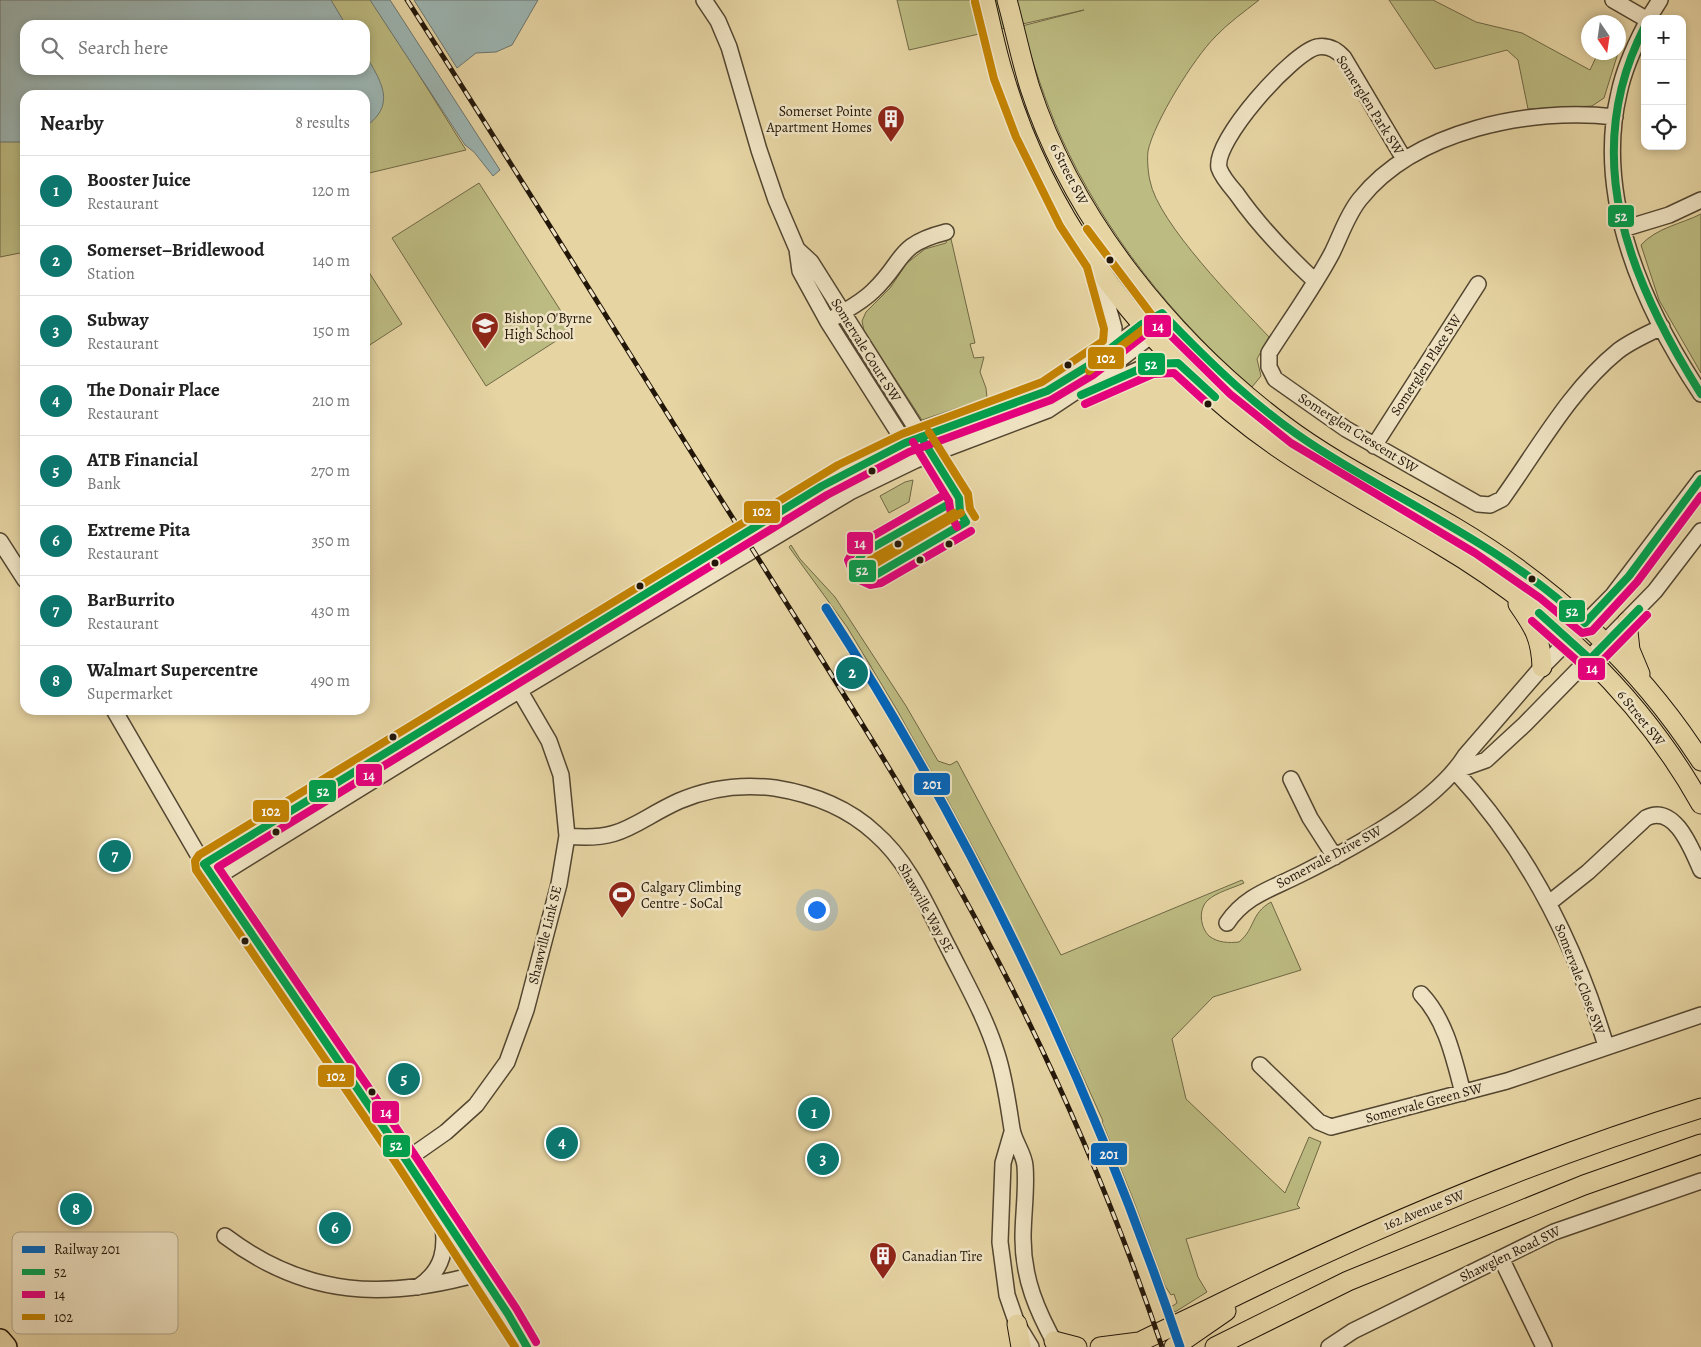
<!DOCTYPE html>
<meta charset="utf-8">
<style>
:root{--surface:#fff;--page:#f6f6f6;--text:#222;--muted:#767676;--line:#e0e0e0;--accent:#0f766e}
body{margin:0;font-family:Alegreya,serif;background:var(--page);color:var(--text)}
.controls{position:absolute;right:15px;top:15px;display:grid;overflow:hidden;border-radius:10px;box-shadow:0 2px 8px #0003}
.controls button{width:45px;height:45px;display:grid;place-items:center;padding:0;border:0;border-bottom:1px solid var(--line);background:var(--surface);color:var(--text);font:25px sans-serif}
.compass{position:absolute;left:1581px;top:15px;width:45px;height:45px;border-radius:50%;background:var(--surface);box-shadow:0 2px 8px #0003;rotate:167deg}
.you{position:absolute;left:816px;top:909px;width:18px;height:18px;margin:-12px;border:4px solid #fff;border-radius:50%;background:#1a73e8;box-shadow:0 0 0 8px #1a73e833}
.badge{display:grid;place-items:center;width:32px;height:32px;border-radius:50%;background:var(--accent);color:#fff;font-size:16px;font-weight:700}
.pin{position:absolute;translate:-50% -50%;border:2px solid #fff;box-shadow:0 1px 5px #0006}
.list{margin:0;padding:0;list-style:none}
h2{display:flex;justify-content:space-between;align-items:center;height:65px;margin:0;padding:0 20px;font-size:21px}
h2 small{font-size:16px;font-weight:400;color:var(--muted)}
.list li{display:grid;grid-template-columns:32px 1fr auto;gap:15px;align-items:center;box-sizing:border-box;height:70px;padding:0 20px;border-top:1px solid var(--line)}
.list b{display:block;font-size:19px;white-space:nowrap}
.list p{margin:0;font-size:16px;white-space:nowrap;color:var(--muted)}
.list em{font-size:16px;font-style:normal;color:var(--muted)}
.icon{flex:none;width:28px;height:28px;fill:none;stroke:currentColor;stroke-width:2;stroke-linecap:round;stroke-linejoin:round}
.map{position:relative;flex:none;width:1701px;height:1347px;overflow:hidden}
.search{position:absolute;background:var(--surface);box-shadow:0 2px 8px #0003;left:20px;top:20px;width:350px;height:55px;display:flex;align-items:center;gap:12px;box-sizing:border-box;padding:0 18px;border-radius:15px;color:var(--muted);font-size:19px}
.panel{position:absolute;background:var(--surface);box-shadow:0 2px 8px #0003;left:20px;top:90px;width:350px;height:625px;border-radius:15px}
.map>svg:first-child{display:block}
.green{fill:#bcbb81;stroke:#6f6845;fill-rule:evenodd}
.water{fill:#9cb5b2;stroke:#6b756e}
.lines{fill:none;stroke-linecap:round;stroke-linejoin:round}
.minor-casing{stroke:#534630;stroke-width:18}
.major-casing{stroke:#221609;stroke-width:21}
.highway-casing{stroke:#221609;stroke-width:24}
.minor{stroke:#efe3c3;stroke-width:15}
.major{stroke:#e6d4a3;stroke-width:19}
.highway{stroke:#e6d4a3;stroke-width:21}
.rail-casing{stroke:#221609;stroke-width:5}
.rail{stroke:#efe3c3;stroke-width:3;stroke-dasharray:9;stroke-linecap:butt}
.bus-1-casing{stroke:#efe3c3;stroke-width:11}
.bus-2-casing{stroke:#efe3c3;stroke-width:11}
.bus-3-casing{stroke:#efe3c3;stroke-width:11}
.bus-1{stroke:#029f4d;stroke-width:8}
.bus-2{stroke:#e5007d;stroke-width:8}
.bus-3{stroke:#c28202;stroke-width:8}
.rail-1-casing{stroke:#efe3c3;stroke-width:12}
.rail-1{stroke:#0065bd;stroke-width:9}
.bus-dot{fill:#221609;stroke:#efe3c3;stroke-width:2}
.labels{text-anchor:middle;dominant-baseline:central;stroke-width:5;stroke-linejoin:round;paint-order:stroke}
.street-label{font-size:14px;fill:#221609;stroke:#efe3c3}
.poi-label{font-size:14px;fill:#221609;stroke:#efe3c3;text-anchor:start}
.key{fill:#efe3c3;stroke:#b2a68b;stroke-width:1}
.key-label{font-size:14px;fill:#221609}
.line-badge{stroke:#efe3c3;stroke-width:2}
.badge-label{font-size:14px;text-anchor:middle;font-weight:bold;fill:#fff}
</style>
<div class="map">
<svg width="1701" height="1347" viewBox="0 0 1701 1347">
<rect width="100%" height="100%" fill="#e6d4a3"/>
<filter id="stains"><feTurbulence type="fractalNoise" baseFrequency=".004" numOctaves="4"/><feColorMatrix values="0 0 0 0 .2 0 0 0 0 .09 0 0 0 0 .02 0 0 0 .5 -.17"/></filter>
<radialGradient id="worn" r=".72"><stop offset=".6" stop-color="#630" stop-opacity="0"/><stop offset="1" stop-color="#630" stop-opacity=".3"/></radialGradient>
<path class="green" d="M0,0H372L466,150L365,174V95H25V252L0,257ZM25,25H365V70H25Z
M897,0H1259C1244,12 1228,23 1215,37C1194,58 1154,122 1148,151C1147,159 1148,173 1150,181C1158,223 1238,304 1269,337L1257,359L1261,376L1252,387C1173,319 1104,232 1061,137C1045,101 1033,63 1022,26L1084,10L909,50Z
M1389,0H1433L1476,22L1522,33L1590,70L1598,53H1618L1604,98L1592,106L1528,109L1518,60L1507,50L1435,69Z
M479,183L573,330L486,386L392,238Z
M1701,214V373L1659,300L1641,245C1656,228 1681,224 1701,214Z
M947,239H951L975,343L970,344L974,358L984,357L980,372L986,388L987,398L922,420L864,331L862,321L866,312L890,288L907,263L925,249L946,243Z
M365,266L402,324L365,348Z
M913,480L909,502L889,513L880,496L905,482Z
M791,545L800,559L835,597L906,706L938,761L950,765L957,761L1061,955L1242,880L1244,883C1233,888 1217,892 1208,900C1198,909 1200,927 1209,936C1218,943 1229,943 1239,942C1256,928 1250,914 1271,902L1301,970L1213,997L1172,1039L1186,1099L1285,1193L1309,1137L1321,1142L1297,1205L1300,1208L1186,1239L1198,1277L1207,1292L1175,1312L1171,1307L1177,1303L1174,1294L1171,1295L1165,1286L1133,1199L1102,1122L1103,1121L1050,1004L983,866L948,801L897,710L847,627L789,547Z"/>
<path class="water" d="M0,0H331L346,25H25V70H365V54C380,80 398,104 365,127V95H25V142H0Z
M370,0H390L500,170L493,176L474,152L465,145Z
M414,0H538L512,45L496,52L476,53L457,68Z"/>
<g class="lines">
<defs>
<path id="minor" d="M704,0L718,21L729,47L759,150L776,200L797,249L800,271L828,322L910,451
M1613,0L1646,19
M1648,19L1660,0
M1645,26C1634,47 1624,69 1619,93C1594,198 1644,309 1701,394
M1615,117C1531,107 1415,130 1360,199C1347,215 1341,235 1332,253C1314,287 1290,320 1269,353V367L1275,379L1346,429L1478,504L1490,505L1502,499C1538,449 1570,390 1618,351C1631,341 1647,334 1662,327
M1623,229L1669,215L1701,200
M797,249L811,262L926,444
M1098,271L1114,328L1113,347
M1315,281C1286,254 1259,226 1236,193C1230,186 1222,177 1219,168C1213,141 1292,53 1317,47C1328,45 1337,50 1344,58L1404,159
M835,317C848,309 862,302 873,291C905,261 895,245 946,232
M1088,392L1151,364L1178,363
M1374,446L1478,284
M0,541L25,580
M114,710L197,853L406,1160L508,1314L527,1347
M1455,771L1486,760L1525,724L1655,591L1701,531
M1455,771C1528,850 1575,943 1606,1046
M1291,779L1310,818L1335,857
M567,836C623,842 633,822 679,801C709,788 743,784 775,788C812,794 847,807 875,833C910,863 928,909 949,949C966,983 986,1018 997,1054C1005,1079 1008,1104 1012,1129C1014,1142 1024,1153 1025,1166C1027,1190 1023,1214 1023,1238C1023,1279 1037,1311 1057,1347
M204,864L822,486L905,443L1047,391L1088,366L1151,319
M215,878L500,702L850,492L916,460L1048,410L1093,380L1153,334L1162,313
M1549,903L1588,872L1646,818C1675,803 1692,850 1701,870
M1227,923C1245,896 1271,889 1299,875C1351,849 1434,805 1465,756L1542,667L1613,595L1701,479
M1421,994C1446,1020 1454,1059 1463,1093
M1260,1065L1319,1122L1331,1127L1507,1081L1701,1015
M1012,1132L1003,1163L1000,1242L1007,1295L1017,1324L1031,1347
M406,1160L446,1132L476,1105L507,1062L526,1010L559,884L567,836L561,775L549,741L514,681
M225,1236C307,1298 386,1300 481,1273
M1501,1258L1544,1347
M418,1287C444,1270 447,1248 442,1218
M1329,1347L1353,1331L1554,1232L1701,1181"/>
<path id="major" d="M985,0C991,25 996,51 1004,76C1047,223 1151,359 1277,447C1329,483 1385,511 1439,544C1546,607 1640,695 1701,804
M1007,0C1015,29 1021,59 1030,88C1073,220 1172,341 1282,424C1336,465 1398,494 1456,528C1554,586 1639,665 1701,761
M1518,604C1534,627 1541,638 1542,667
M1627,622L1630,650L1640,674
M1017,1324L1021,1347
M1054,1341L1077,1347
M1100,1347L1139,1342
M1130,1347C1158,1332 1187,1320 1215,1306C1372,1228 1534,1160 1701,1108
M1174,1347L1226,1311
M1215,1347L1348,1281L1584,1185L1701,1144"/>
<path id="highway" d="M0,1340L6,1347"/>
</defs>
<use href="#minor" class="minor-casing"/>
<use href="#major" class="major-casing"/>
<use href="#highway" class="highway-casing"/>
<use href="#minor" class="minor"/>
<use href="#major" class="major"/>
<use href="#highway" class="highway"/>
<defs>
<path id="rail" d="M407,0C523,181 636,365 751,547C836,682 924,818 998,961C1063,1086 1117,1214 1162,1347"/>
</defs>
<use href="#rail" class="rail-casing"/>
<use href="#rail" class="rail"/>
<defs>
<path id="bus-1" d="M1645,26C1578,156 1629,280 1701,394
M1081,395L1151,364L1178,363L1215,397
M921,437L959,498L960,512L966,522
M949,504L863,553L858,561L863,572L877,574L966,522
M1539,613L1590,659L1639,609
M527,1347L508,1314L406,1160L204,864L822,486L905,443L1047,391L1088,366L1142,324L1162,313C1210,363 1260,412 1319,449C1408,506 1508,549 1585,623L1629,576L1701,479"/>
<path id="bus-2" d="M1085,404L1153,374L1174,373L1208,404
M913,442L949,501L951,515L957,527
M944,495L857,545L848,560L855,578L870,585L881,583L971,531
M1532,621L1583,666L1591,669L1597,666L1647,615
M536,1342L516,1308L414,1154L218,867L827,495L909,452L1051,400L1093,375L1148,332L1160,325L1230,394L1291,443L1475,553L1540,598L1582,633L1592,631L1637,582L1701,496"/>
<path id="bus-3" d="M1087,229L1151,314L1145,328L1089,371
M929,432L968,494L970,509L975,517
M954,513L870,560V564L873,565L961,513
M515,1347L398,1166L196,870L195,861L199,855L838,465L902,434L1042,382L1103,341L1104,329L1087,267L1060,226L1016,137L994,79L975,2"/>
</defs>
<use href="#bus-1" class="bus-1-casing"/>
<use href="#bus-2" class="bus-2-casing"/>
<use href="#bus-3" class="bus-3-casing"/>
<use href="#bus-1" class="bus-1"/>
<use href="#bus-2" class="bus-2"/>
<use href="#bus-3" class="bus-3"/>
<defs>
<path id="rail-1" d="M826,608C974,837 1093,1089 1180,1347"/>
</defs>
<use href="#rail-1" class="rail-1-casing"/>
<use href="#rail-1" class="rail-1"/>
</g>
<defs>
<symbol id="building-pin" viewBox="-11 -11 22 30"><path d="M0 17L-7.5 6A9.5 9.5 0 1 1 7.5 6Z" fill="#8f2418" stroke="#efe3c3"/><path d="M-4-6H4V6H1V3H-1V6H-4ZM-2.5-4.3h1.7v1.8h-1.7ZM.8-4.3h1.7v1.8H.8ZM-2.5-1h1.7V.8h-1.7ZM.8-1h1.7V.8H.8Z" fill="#fff"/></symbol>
<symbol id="school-pin" viewBox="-11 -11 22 30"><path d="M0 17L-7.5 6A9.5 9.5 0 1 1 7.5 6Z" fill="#8f2418" stroke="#efe3c3"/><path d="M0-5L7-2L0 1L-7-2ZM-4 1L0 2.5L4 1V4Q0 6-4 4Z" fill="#fff"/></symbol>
<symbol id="stadium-pin" viewBox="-11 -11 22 30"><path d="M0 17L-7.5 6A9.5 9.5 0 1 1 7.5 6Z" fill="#8f2418" stroke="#efe3c3"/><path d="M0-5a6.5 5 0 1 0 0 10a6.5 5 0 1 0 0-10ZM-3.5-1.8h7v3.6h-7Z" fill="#fff"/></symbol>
</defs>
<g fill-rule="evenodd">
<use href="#building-pin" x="875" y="103" width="32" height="43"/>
<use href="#school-pin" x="469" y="310" width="32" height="43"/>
<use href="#stadium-pin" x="606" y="879" width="32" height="43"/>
<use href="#building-pin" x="867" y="1240" width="32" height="43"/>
</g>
<g class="bus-dot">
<circle cx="1110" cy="260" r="4.5"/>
<circle cx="1068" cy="365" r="4.5"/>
<circle cx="1208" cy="404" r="4.5"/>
<circle cx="872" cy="471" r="4.5"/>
<circle cx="898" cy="544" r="4.5"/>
<circle cx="949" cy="544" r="4.5"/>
<circle cx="920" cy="560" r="4.5"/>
<circle cx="715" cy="563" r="4.5"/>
<circle cx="1532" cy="579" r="4.5"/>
<circle cx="640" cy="586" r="4.5"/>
<circle cx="393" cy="737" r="4.5"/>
<circle cx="276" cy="832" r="4.5"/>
<circle cx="245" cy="941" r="4.5"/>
<circle cx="372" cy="1092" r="4.5"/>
</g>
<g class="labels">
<g class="street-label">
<text transform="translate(1370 105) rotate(58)">Somerglen Park SW</text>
<text transform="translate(1069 174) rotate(63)">6 Street SW</text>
<text transform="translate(866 350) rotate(58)">Somervale Court SW</text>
<text transform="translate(1426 365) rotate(-57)">Somerglen Place SW</text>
<text transform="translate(1358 433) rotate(32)">Somerglen Crescent SW</text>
<text transform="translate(1641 718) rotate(51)">6 Street SW</text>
<text transform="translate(1329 857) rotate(-28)">Somervale Drive SW</text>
<text transform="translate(926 908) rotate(61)">Shawville Way SE</text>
<text transform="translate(545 935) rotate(-76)">Shawville Link SE</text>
<text transform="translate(1580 979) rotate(69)">Somervale Close SW</text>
<text transform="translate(1424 1103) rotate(-15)">Somervale Green SW</text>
<text transform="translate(1424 1210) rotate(-22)">162 Avenue SW</text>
<text transform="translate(1510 1254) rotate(-26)">Shawglen Road SW</text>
</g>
<g class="poi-label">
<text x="872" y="111" text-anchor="end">Somerset Pointe<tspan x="872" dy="16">Apartment Homes</tspan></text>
<text x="504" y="318">Bishop O'Byrne<tspan x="504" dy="16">High School</tspan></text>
<text x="641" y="887">Calgary Climbing<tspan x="641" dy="16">Centre - SoCal</tspan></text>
<text x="902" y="1256">Canadian Tire</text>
</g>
</g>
<rect x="12" y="1232" width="166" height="102" rx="8" class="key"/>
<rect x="22" y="1246" width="23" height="7" fill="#0065bd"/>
<rect x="22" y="1269" width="23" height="6" fill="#029f4d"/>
<rect x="22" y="1291" width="23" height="7" fill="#e5007d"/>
<rect x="22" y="1314" width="23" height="6" fill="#c28202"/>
<g class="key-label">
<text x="54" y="1254">Railway 201</text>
<text x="54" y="1277">52</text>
<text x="54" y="1299">14</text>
<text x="54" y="1322">102</text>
</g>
<g class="line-badge">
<rect x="1607" y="204" width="28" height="24" rx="5" fill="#029f4d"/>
<rect x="1143" y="314" width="29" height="24" rx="5" fill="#e5007d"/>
<rect x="1087" y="346" width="38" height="24" rx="5" fill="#c28202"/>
<rect x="1137" y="352" width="29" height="24" rx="5" fill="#029f4d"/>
<rect x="743" y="500" width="38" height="24" rx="5" fill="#c28202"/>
<rect x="846" y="531" width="28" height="24" rx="5" fill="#e5007d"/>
<rect x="848" y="559" width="29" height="24" rx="5" fill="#029f4d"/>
<rect x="1558" y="599" width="28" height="24" rx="5" fill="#029f4d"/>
<rect x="1577" y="657" width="29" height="24" rx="5" fill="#e5007d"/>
<rect x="355" y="763" width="28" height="24" rx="5" fill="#e5007d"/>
<rect x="913" y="772" width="38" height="24" rx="5" fill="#0065bd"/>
<rect x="308" y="779" width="29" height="24" rx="5" fill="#029f4d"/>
<rect x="252" y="799" width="38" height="24" rx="5" fill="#c28202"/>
<rect x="317" y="1064" width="38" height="24" rx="5" fill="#c28202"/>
<rect x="371" y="1100" width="29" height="24" rx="5" fill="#e5007d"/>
<rect x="382" y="1134" width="29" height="24" rx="5" fill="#029f4d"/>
<rect x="1090" y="1142" width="38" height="24" rx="5" fill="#0065bd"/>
</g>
<g class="badge-label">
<text x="1621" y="221">52</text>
<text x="1158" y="331">14</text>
<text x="1106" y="363">102</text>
<text x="1151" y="369">52</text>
<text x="762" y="516">102</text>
<text x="860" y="548">14</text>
<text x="862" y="575">52</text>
<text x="1572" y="616">52</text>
<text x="1592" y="673">14</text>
<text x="369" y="780">14</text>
<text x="932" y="789">201</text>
<text x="323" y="796">52</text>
<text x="271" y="816">102</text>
<text x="336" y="1081">102</text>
<text x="386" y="1117">14</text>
<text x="396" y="1150">52</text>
<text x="1109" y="1159">201</text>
</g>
<rect width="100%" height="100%" filter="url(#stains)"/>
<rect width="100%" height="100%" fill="url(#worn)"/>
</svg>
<div class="controls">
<button>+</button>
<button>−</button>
<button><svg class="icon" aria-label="locate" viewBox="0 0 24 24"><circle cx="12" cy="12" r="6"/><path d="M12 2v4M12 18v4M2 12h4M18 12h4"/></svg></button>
</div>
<svg class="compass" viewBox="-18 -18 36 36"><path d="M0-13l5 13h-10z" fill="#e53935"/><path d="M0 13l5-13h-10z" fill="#767676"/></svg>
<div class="you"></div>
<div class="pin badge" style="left:814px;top:1113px">1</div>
<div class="pin badge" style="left:852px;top:673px">2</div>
<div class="pin badge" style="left:823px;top:1159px">3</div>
<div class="pin badge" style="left:562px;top:1143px">4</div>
<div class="pin badge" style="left:404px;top:1079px">5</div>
<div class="pin badge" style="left:335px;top:1228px">6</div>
<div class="pin badge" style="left:115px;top:856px">7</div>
<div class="pin badge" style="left:76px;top:1209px">8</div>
<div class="search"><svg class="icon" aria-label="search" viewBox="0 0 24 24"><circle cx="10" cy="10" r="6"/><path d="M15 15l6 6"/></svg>Search here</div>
<section class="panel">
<h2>Nearby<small>8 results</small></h2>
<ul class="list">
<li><span class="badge">1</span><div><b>Booster Juice</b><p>Restaurant</p></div><em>120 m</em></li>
<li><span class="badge">2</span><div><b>Somerset–Bridlewood</b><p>Station</p></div><em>140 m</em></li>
<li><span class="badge">3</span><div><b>Subway</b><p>Restaurant</p></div><em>150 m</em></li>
<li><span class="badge">4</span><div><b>The Donair Place</b><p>Restaurant</p></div><em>210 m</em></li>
<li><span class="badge">5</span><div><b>ATB Financial</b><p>Bank</p></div><em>270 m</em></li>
<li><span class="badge">6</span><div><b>Extreme Pita</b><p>Restaurant</p></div><em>350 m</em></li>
<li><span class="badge">7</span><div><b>BarBurrito</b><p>Restaurant</p></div><em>430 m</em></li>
<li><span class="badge">8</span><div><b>Walmart Supercentre</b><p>Supermarket</p></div><em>490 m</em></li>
</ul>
</section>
</div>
